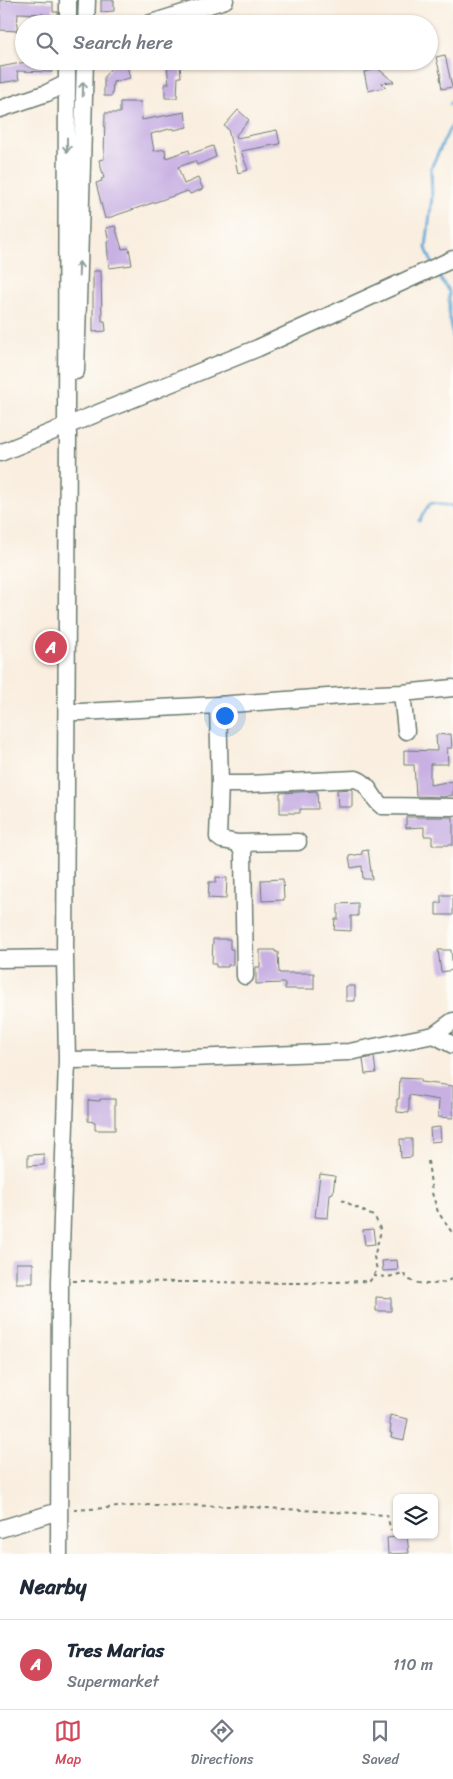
<!DOCTYPE html>
<style>
:root{--surface:#fff;--page:#f2f2f3;--text:#1f2937;--muted:#747a83;--line:#e0e1e3;--accent:#d1495b}
body{margin:0;font-family:Sriracha,sans-serif;background:var(--page);color:var(--text)}
.controls{position:absolute;right:15px;bottom:15px;display:grid;overflow:hidden;border-radius:8px;box-shadow:0 1px 4px #0004}
.controls button{width:45px;height:45px;display:grid;place-items:center;padding:0;border:0;border-bottom:1px solid var(--line);background:var(--surface);color:var(--text);font:25px sans-serif}
.you{position:absolute;left:224px;top:715px;width:18px;height:18px;margin:-12px;border:4px solid #fff;border-radius:50%;background:#1a73e8;box-shadow:0 0 0 8px #1a73e833}
.badge{display:grid;place-items:center;width:32px;height:32px;border-radius:50%;background:var(--accent);color:#fff;font-size:16px;font-weight:700}
.pin{position:absolute;translate:-50% -50%;border:2px solid #fff;box-shadow:0 1px 5px #0006}
.list{margin:0;padding:0;list-style:none}
h2{display:flex;justify-content:space-between;align-items:center;height:65px;margin:0;padding:0 20px;font-size:21px}
h2 small{font-size:16px;font-weight:400;color:var(--muted)}
.list li{display:grid;grid-template-columns:32px 1fr auto;gap:15px;align-items:center;box-sizing:border-box;height:90px;padding:0 20px;border-top:1px solid var(--line)}
.list b{display:block;font-size:19px;white-space:nowrap}
.list p{margin:0;font-size:16px;white-space:nowrap;color:var(--muted)}
.list em{font-size:16px;font-style:normal;color:var(--muted)}
.icon{flex:none;width:28px;height:28px;fill:none;stroke:currentColor;stroke-width:2;stroke-linecap:round;stroke-linejoin:round}
.map{position:relative;flex:none;width:453px;height:1554px;overflow:hidden}
.search{position:absolute;background:var(--surface);box-shadow:0 1px 4px #0004;left:15px;right:15px;top:15px;height:55px;display:flex;align-items:center;gap:12px;box-sizing:border-box;padding:0 18px;border-radius:28px;color:var(--muted);font-size:19px}
.sheet{height:155px;background:var(--surface)}
nav{display:flex;justify-content:space-around;align-items:center;box-sizing:border-box;height:70px;border-top:1px solid var(--line);background:var(--surface);font-size:14px;color:var(--muted)}
nav a{display:grid;justify-items:center;gap:2px}
nav .on{color:var(--accent)}
.map>svg:first-child{display:block}
.lines{fill:none;stroke-linecap:round;stroke-linejoin:round}
.stream{stroke:#5fa6d5;stroke-width:3}
.building{fill:#c8b0e3}
.minor-casing{stroke:#6b7b70;stroke-width:19}
.path{stroke:#6b7b70;stroke-width:2;stroke-dasharray:4 4;stroke-linecap:butt}
.minor{stroke:#fff;stroke-width:16}
.oneway{stroke:#8f9e9a}
</style>
<div class="map">
<svg width="453" height="1554" viewBox="0 0 453 1554">
<rect width="100%" height="100%" fill="#fdfcf7"/>
<filter id="ink" filterUnits="userSpaceOnUse"><feTurbulence type="fractalNoise" baseFrequency=".02" numOctaves="2"/><feDisplacementMap in="SourceGraphic" scale="10" xChannelSelector="R" yChannelSelector="G"/><feConvolveMatrix kernelMatrix="1 2 1 2 8 2 1 2 1" color-interpolation-filters="sRGB"/></filter>
<filter id="wash" filterUnits="userSpaceOnUse"><feTurbulence type="fractalNoise" baseFrequency=".0096" numOctaves="4" result="noise"/><feDisplacementMap in="SourceGraphic" scale="20" xChannelSelector="R" yChannelSelector="G"/><feGaussianBlur stdDeviation="1.12" result="paint"/><feColorMatrix in="noise" values="0 0 0 0 0 0 0 0 0 0 0 0 0 0 0 0 0 1.4 0 .05"/><feComposite in="paint" operator="in"/></filter>
<g filter="url(#wash)">
<rect width="100%" height="100%" fill="#f9eedf"/>
<g class="lines">
<path class="stream" d="M450,104L453,100
M432,263L426,248L432,197L431,168L449,130L453,125
M437,273L449,292V314L453,336
M419,521L430,503L453,506"/>
</g>
<g id="blocks">
<path class="building" d="M0,0L53,2V12H58V24H44V14L18,13L17,31L0,30Z
M101,0H114V11L101,12Z
M445,55L452,87L442,89L440,77H441L436,57Z
M31,61H52V72L17,71L19,80L0,83V67Z
M126,61L130,78L113,82L112,96H104V77L114,64Z
M180,64L181,77H178L177,98H165V84H169L167,65Z
M376,67L394,82L381,83L386,87L368,91L364,72L373,70Z
M120,102H141L142,120L185,112L187,127L174,130L173,128L151,134L154,151L165,149L166,158L189,150L190,154L213,146L216,157L197,165L195,161L178,167L184,184L198,178L203,189L190,194L188,191L105,219L96,183L102,181L101,179L104,178L99,160L104,159L105,113H120Z
M238,110L249,120L236,135L237,138L277,130L280,144L241,151L248,170L238,173L228,129L224,126Z
M115,226L122,249L129,248L132,265L109,268L107,242H109L106,228Z
M93,271H101L102,321H105L106,331L93,332Z
M451,734L452,748H447L448,764H430V785L453,781V795L443,797L416,796L414,765H404V750L437,751L436,735Z
M352,789V807H338L337,790Z
M317,791L318,809H300V813H280V793Z
M406,817H453V845H432V836H424V827L406,828Z
M368,850L372,879H363L362,866L351,868L349,856L362,854V851Z
M216,877L227,878L226,899L208,898L209,882H216Z
M283,879L284,900L262,901L261,880Z
M441,895H453V915H436V903H441Z
M358,903V916H351V931L334,930L335,919H338V904Z
M213,939H230V949H233V965H228V967H216V964H212Z
M260,950H275V952H278L279,973H314V989H285V983L256,984V967H260Z
M438,950H451L453,970L441,972Z
M346,986H355V1001H346Z
M374,1057L376,1073L365,1074L363,1059Z
M400,1078L420,1079V1082L453,1086V1118L438,1117L439,1100L409,1095V1113L397,1112V1099H399Z
M100,1099H115V1130H95V1122L88,1121V1100L100,1101Z
M440,1127L441,1141L431,1142L430,1128Z
M400,1139H412V1157L401,1158Z
M44,1154V1165L28,1166V1155Z
M320,1174L335,1176L333,1193L330,1194L328,1218L315,1217Z
M373,1229L375,1244L365,1245L363,1230Z
M397,1260L398,1270L383,1271L382,1261Z
M16,1263H33V1283H16Z
M376,1297L391,1298V1311H376Z
M390,1415L408,1419L404,1440L391,1437L392,1433H390L391,1425L389,1424Z
M407,1536L409,1553L388,1554L387,1538Z"/>
</g>
</g>
<g filter="url(#ink)">
<use href="#blocks" fill-opacity="0" stroke="#6b7b70" stroke-width="1"/>
<g class="lines">
<defs>
<path id="minor" d="M68,24V0
M86,24L87,0
M148,24L225,0
M0,109L47,93L67,83
M76,371L85,61
M0,453L258,348L453,259
M402,693L406,731
M218,705L220,784L218,837L222,840L238,843L243,853L245,976
M68,712H81L218,705L355,695L402,693L453,688
M220,784H248L356,779C370,784 371,798 382,806L453,807
M238,843L298,842
M0,959L65,958
M434,1035L453,1045
M67,1060L164,1059L349,1052L434,1035L453,1021
M0,1529L59,1511
M59,1554L60,1281L67,1060L65,958L68,434L66,426L67,61"/>
</defs>
<use href="#minor" class="minor-casing"/>
<path class="path" d="M428,1161L432,1193L438,1212L453,1234
M373,1276L388,1277L403,1273C405,1276 408,1280 412,1281C423,1286 443,1285 453,1278
M73,1281L300,1283L370,1281L377,1270L374,1257L381,1231L375,1217L342,1200
M74,1510L150,1505L232,1506L387,1515L391,1531"/>
<use href="#minor" class="minor"/>
</g>
<defs><path id="oneway-shaft" d="M-6 0H5M1.5-3L5.5 0L1.5 3" fill="none" stroke-width="1.6" stroke-linecap="round" stroke-linejoin="round" transform="scale(1.25)"/></defs>
<g class="oneway">
<use href="#oneway-shaft" transform="translate(83 89) rotate(-88)"/>
<use href="#oneway-shaft" transform="translate(67 145) rotate(90)"/>
<use href="#oneway-shaft" transform="translate(79 269) rotate(-88)"/>
</g>
</g>
</svg>
<div class="controls">
<button><svg class="icon" aria-label="layers" viewBox="0 0 24 24"><path d="M12 4l9 5-9 5-9-5zM3 14l9 5 9-5"/></svg></button>
</div>
<div class="you"></div>
<div class="pin badge" style="left:51px;top:647px">A</div>
<div class="search"><svg class="icon" aria-label="search" viewBox="0 0 24 24"><circle cx="10" cy="10" r="6"/><path d="M15 15l6 6"/></svg>Search here</div>
</div>
<section class="sheet">
<h2>Nearby<small></small></h2>
<ul class="list">
<li><span class="badge">A</span><div><b>Tres Marias</b><p>Supermarket</p></div><em>110 m</em></li>
</ul>
</section>
<nav>
<a class="on"><svg class="icon" aria-label="map" viewBox="0 0 24 24"><path d="M3 6l6-2 6 2 6-2v14l-6 2-6-2-6 2zM9 4v14M15 6v14"/></svg>Map</a>
<a><svg class="icon" aria-label="directions" viewBox="0 0 24 24"><path d="M12 3l9 9-9 9-9-9zM9 14v-3h6M13 9l2 2-2 2"/></svg>Directions</a>
<a><svg class="icon" aria-label="saved" viewBox="0 0 24 24"><path d="M7 4h10v16l-5-4-5 4z"/></svg>Saved</a>
</nav>
